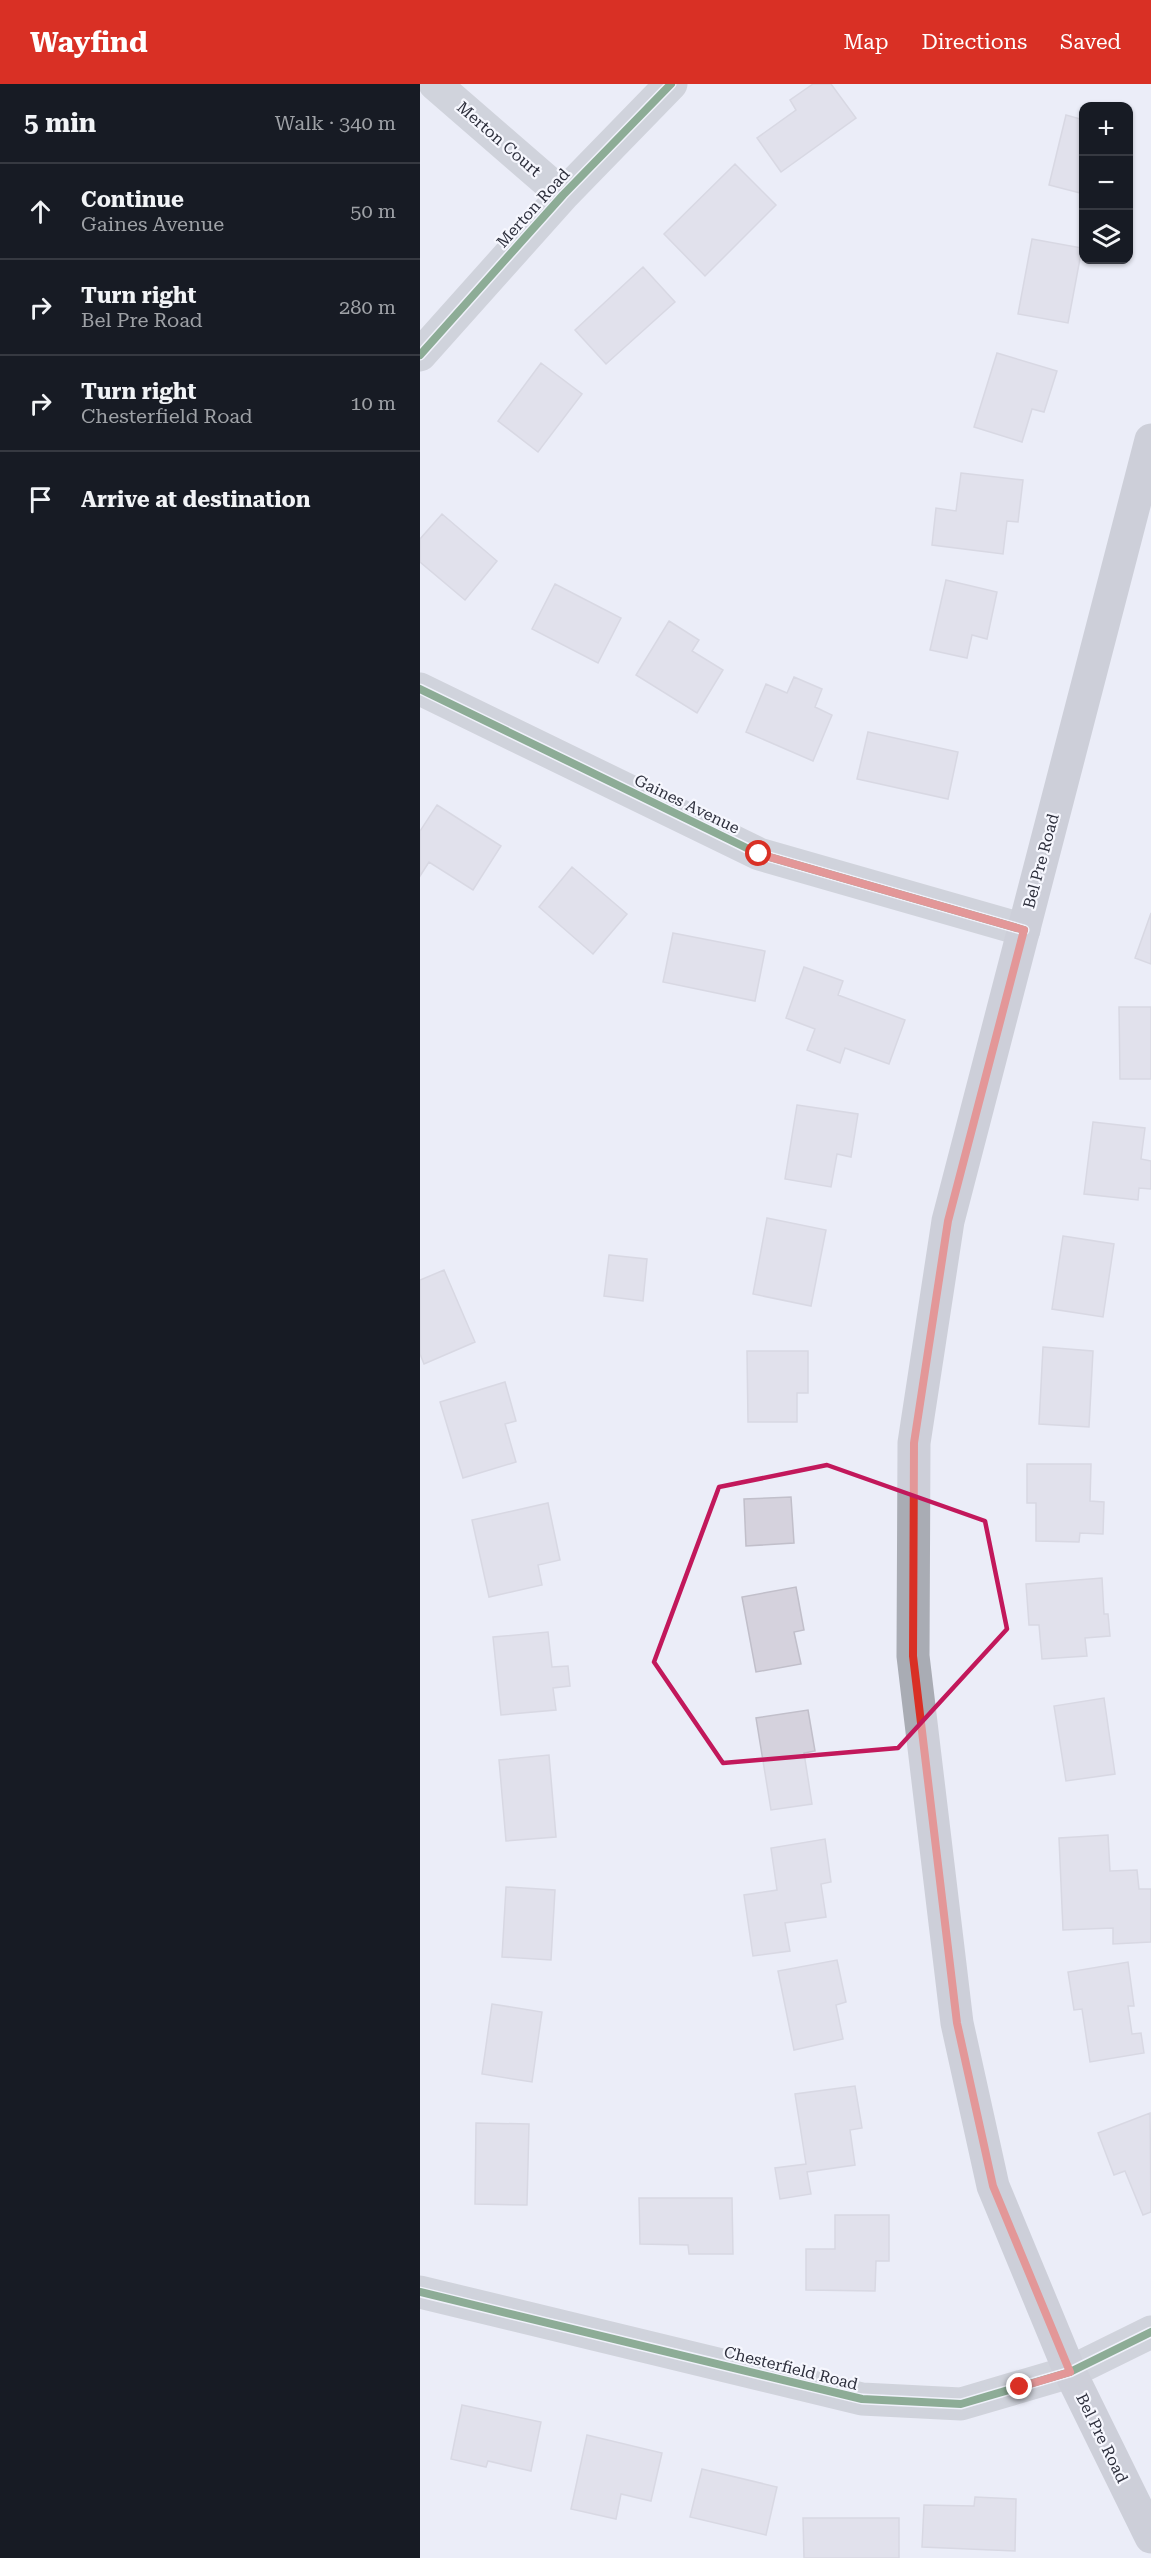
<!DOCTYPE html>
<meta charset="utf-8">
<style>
:root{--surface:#171b24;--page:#242831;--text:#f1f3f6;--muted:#9ea1a6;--line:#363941;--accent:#d93025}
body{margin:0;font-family:"Roboto Serif",serif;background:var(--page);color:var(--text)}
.controls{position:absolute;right:18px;top:18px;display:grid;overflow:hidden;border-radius:12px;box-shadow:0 2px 4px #0004}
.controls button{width:54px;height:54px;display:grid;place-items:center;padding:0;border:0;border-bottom:2px solid var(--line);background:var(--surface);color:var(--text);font:30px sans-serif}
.stop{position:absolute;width:18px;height:18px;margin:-14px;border:4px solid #d93025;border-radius:50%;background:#fff}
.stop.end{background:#d93025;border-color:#fff;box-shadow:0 2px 6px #0008}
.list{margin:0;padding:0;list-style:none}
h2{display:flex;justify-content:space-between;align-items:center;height:78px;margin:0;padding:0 24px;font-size:26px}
h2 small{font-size:20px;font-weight:400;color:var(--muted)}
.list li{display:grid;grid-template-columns:39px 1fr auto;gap:18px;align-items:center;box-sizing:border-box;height:96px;padding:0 24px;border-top:2px solid var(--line)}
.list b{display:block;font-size:22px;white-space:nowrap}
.list p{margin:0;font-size:20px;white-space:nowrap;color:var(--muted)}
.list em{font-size:20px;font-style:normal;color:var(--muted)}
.icon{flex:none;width:33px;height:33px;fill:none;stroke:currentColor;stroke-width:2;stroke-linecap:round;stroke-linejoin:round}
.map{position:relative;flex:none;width:731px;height:2474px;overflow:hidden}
header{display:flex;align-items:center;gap:36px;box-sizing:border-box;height:84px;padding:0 30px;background:var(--accent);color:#fff}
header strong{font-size:28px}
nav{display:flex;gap:33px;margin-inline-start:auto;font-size:21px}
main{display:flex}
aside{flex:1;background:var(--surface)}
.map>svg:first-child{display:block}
.building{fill:#d5d2dd;stroke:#c1bfca;stroke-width:1.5}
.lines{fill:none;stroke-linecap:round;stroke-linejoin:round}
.minor{stroke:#b0b4ba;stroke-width:33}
.major{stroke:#a9acb4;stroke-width:33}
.cycleway-casing{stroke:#f6f7fe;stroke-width:11}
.cycleway{stroke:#1b5e20;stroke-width:8}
.route{stroke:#d93025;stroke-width:8}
.marked{fill:none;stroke:#c2185b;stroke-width:4.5;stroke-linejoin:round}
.labels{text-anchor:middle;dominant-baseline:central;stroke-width:4.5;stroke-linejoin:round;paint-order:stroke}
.street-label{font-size:16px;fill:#2d2f3c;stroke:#f6f7fe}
</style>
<header>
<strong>Wayfind</strong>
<nav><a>Map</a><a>Directions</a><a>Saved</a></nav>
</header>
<main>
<aside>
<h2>5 min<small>Walk · 340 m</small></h2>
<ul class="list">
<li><svg class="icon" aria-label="ahead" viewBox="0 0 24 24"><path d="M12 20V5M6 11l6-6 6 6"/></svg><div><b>Continue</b><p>Gaines Avenue</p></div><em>50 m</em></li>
<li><svg class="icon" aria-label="right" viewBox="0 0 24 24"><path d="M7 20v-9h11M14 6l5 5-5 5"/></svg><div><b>Turn right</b><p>Bel Pre Road</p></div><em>280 m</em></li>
<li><svg class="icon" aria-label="right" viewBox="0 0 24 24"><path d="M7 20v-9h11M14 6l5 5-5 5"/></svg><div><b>Turn right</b><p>Chesterfield Road</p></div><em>10 m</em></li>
<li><svg class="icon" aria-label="arrive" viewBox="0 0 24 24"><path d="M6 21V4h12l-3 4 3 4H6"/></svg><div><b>Arrive at destination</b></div></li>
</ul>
</aside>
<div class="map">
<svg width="731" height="2474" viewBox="0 0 731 2474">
<rect width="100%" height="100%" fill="#ebedf8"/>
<path class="building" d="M393,0H411L436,34L361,88L337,54L376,26L370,16Z
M646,31L664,36V110L629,101Z
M315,80L356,121L285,192L244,150Z
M612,155L662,164L648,239L598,230Z
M223,183L255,218L186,280L155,246Z
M577,269L637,287L624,328L612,325L602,358L554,343Z
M121,279L162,310L118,368L78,337Z
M541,389L603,396L598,438L587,437L583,470L512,461L516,424L536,427Z
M22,430L77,477L45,516L0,478V455Z
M526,496L577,508L567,555L552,551L547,574L510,566Z
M135,500L201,534L178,579L112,545Z
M249,537L279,556L272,567L303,586L277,629L216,591Z
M374,593L402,605L395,623L412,631L393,677L326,648L346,600L367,609Z
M448,648L538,668L528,715L437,695Z
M17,721L81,762L53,806L9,778L0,792V747Z
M152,783L207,830L173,870L119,823Z
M731,829V880L715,874Z
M253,849L345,867L335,917L243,898Z
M384,883L423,897L418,911L485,936L469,980L425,964L420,979L387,966L395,945L366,934Z
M699,923H731V995H700Z
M377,1021L438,1030L431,1073L417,1070L411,1103L365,1095Z
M673,1038L725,1044L721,1075L731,1077V1105L719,1104L718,1116L664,1110Z
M347,1134L406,1146L391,1222L333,1210Z
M643,1152L694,1160L683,1233L632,1225Z
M189,1171L227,1175L223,1217L184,1212Z
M24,1186L55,1258L4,1280L0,1270V1196Z
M623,1263L673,1267L669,1343L619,1340Z
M327,1267H388V1309H377V1338H328Z
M85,1298L96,1337L85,1340L96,1378L43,1394L20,1318Z
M607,1380H671L670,1417L684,1418L683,1450L660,1449L659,1458L616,1457V1419H607Z
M371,1413L374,1459L326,1462L324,1415Z
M128,1419L140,1476L118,1481L122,1501L69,1513L52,1436Z
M682,1494L684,1530H688L690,1552L665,1554L667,1572L622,1575L619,1541H609L606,1500Z
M376,1503L384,1546L374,1548L381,1580L336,1588L322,1513Z
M128,1548L132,1583L148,1582L150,1602L133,1604L136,1626L81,1631L73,1553Z
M684,1614L695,1690L646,1697L634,1622Z
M388,1626L395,1667L384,1669L392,1720L351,1726L336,1634Z
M129,1671L136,1753L86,1757L79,1676Z
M688,1751L690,1787L717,1786L719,1805H731V1858L693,1860V1844L643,1846L639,1754Z
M405,1755L411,1798L401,1800L406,1833L365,1839L370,1867L333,1872L324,1811L357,1806L351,1764Z
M86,1803L135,1806L131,1876L82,1873Z
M417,1876L426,1918L416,1921L423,1955L374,1966L358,1887Z
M708,1878L714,1922H708L712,1950L721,1949L724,1969L670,1978L662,1925L654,1926L648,1888Z
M72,1920L122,1928L112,1998L62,1990Z
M435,2002L442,2044L430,2046L435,2081L387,2088L391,2110L360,2115L355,2084L386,2080L375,2010Z
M730,2029L731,2128L723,2131L705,2087L694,2091L678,2049Z
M56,2039L109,2040L107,2121L55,2120Z
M219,2114H312L313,2170H269L268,2161L220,2160Z
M415,2131H469V2177H456L455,2207L386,2206V2165H415Z
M42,2321L121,2338L111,2387L68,2377L66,2383L31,2375Z
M167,2351L242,2369L231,2417L201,2410L196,2435L151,2425Z
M282,2385L357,2403L346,2451L270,2433Z
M555,2413L596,2415L595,2467L502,2463L504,2421L554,2422Z
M383,2434H479V2474H384Z"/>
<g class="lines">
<path class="minor" d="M15,0L143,111
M0,271L143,111L251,0
M0,605L339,770L604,846
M0,2208L442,2315L541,2320L650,2288L731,2248"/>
<path class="major" d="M731,356L528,1137L494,1359L493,1572L537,1939L573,2102L650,2288L731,2453"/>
<defs>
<path id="cycleway" d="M0,271L143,111L251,0
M0,605L339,770L604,846
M0,2208L442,2315L541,2320L650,2288L731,2248"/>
</defs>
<use href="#cycleway" class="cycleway-casing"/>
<use href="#cycleway" class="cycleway"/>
</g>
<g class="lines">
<path class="route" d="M339,770L604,846L528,1137L494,1359L493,1572L537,1939L573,2102L650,2288L600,2303"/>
</g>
<path d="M0 0H731V2474H0ZM407,1381L565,1437L587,1545L478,1664L303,1679L234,1578L299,1403Z" fill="#ebedf8" fill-opacity=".55" fill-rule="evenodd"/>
<path class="marked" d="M407,1381L565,1437L587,1545L478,1664L303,1679L234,1578L299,1403Z"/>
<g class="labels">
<g class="street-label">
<text transform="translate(79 55) rotate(41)">Merton Court</text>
<text transform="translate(113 124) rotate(-48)">Merton Road</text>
<text transform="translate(267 720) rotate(26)">Gaines Avenue</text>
<text transform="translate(621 777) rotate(-75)">Bel Pre Road</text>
<text transform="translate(371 2284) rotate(14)">Chesterfield Road</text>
<text transform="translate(682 2354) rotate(64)">Bel Pre Road</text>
</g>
</g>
</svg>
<div class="controls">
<button>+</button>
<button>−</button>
<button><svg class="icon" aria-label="layers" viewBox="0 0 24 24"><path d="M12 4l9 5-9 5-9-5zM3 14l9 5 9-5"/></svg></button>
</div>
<div class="stop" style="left:339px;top:770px"></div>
<div class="stop end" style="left:600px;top:2303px"></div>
</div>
</main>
